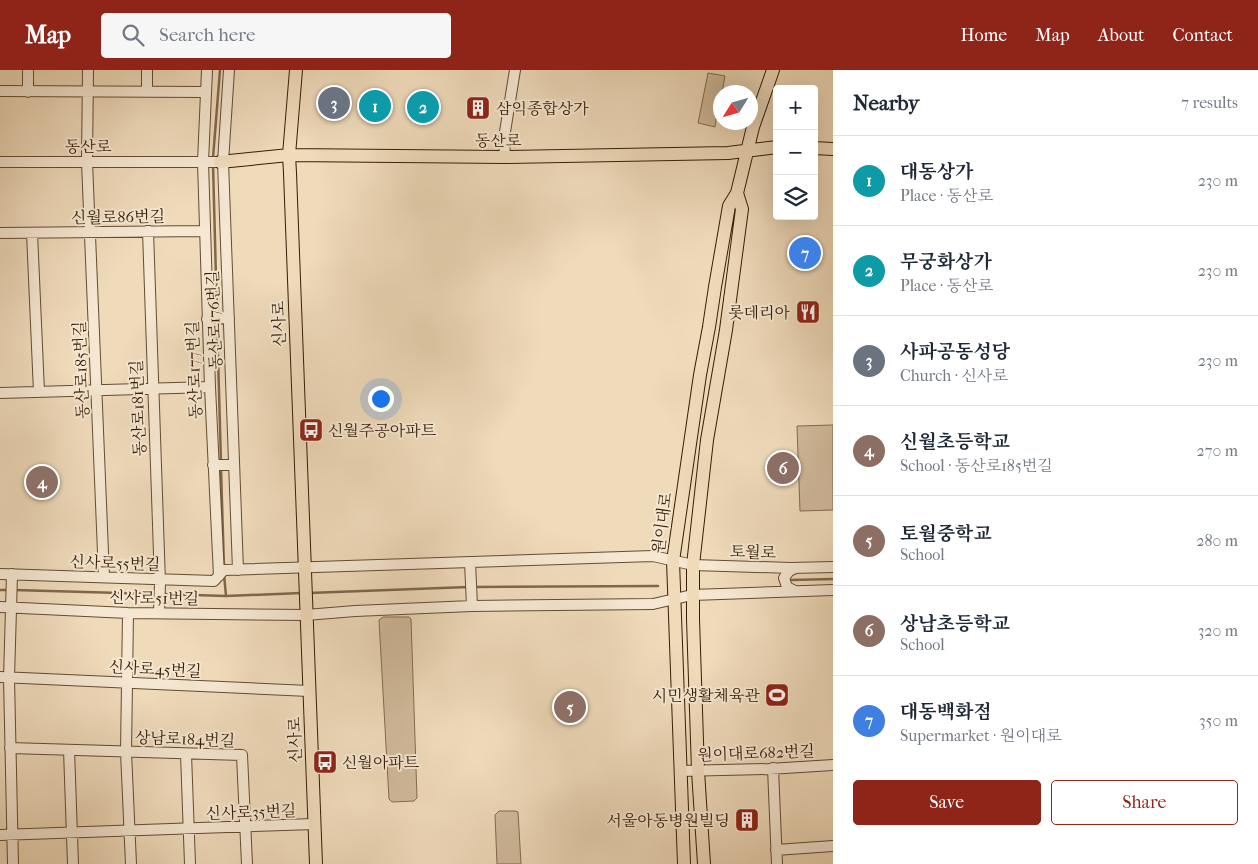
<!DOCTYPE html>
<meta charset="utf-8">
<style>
:root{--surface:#fff;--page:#f6f6f7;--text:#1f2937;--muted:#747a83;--line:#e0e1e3;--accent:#8f2418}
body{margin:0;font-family:"IM FELL French Canon","Noto Serif KR",serif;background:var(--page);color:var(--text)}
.controls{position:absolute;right:15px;top:15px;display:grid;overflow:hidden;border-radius:5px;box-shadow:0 5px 20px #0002}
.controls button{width:45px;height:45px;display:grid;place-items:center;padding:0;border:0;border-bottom:1px solid var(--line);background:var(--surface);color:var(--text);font:25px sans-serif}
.compass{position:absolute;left:713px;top:15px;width:45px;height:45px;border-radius:50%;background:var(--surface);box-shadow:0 5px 20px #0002;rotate:233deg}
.you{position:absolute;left:380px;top:328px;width:18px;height:18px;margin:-12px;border:4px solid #fff;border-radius:50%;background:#1a73e8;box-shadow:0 0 0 8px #1a73e833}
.badge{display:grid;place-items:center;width:32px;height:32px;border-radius:50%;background:var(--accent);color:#fff;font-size:16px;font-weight:700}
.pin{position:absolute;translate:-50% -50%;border:2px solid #fff;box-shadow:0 1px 5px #0006}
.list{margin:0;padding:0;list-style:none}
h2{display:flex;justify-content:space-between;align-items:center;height:65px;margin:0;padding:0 20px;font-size:21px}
h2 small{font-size:16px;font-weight:400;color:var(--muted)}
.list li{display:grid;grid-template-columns:32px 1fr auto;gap:15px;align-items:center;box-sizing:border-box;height:90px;padding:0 20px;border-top:1px solid var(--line)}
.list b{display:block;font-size:19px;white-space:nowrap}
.list p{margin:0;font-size:16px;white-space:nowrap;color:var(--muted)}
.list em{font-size:16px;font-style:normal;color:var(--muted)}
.actions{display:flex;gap:10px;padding:15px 20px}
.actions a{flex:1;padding:11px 0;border:1px solid var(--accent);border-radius:5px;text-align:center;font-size:18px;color:var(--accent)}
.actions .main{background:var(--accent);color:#fff}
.icon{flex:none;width:28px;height:28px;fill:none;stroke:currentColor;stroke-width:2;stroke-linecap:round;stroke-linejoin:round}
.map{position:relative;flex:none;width:833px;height:794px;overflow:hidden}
header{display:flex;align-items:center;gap:30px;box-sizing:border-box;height:70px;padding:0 25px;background:var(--accent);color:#fff}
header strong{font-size:24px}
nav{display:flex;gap:28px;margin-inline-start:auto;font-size:18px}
.search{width:350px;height:45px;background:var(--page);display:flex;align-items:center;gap:12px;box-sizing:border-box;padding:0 18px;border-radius:5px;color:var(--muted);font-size:19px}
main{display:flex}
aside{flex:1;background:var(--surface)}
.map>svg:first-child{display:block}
.green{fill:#d0ba9b;stroke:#836b50}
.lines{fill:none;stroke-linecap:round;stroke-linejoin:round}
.stream{stroke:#7f674c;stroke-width:2.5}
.minor-casing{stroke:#644c32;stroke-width:12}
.major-casing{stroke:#361c05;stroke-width:14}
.minor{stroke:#f5e7d2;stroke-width:10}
.major{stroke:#efdaba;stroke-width:12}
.labels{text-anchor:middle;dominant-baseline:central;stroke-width:4;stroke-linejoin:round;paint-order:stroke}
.poi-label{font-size:16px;fill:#361c05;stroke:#f5e7d2;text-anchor:start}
.street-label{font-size:16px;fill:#361c05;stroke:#f5e7d2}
</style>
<header>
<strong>Map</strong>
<div class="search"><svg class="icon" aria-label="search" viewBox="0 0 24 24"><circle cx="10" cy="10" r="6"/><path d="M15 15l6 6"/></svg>Search here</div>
<nav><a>Home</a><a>Map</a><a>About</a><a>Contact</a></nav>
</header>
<main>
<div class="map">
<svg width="833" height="794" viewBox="0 0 833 794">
<rect width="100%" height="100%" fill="#efdaba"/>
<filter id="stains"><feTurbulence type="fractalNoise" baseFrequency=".004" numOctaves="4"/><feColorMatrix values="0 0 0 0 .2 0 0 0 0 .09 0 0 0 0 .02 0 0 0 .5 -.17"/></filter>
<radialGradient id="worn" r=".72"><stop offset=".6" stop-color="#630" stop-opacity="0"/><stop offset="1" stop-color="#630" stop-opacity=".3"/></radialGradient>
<path class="green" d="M708,3L725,6L722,22H720L715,57L698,53Z
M833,355V440L800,441L797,356Z
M383,547H409L411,549L417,728L414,731L392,732L389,729L379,550Z
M499,741H515L518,742L521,794H497L495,745Z"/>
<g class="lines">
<path class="stream" d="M213,88L220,0
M213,94L217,246
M217,251L221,393
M221,399L224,498
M224,504L226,526
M792,510L833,509
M474,517L658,516
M0,520H8
M14,520L156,524
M309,523L468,517
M161,524L226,526L301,523"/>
<defs>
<path id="minor" d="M88,0L87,92L104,507
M207,0L203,92L210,317L219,506
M229,0L223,92L238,500
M0,21L205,22
M28,22V0
M147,22V0
M505,87L504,68L515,0
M0,92H220
M148,161L160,513L159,543
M0,163L205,161
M32,163L39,322
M207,249L229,248
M0,323L210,317
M213,395H234
M470,492L472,536
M0,504L214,511L224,500L653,486L693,495L791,498L833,497
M12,504L9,608L13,794
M795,521L787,517L784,508L789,501L796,498
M0,537L128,543L306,545L355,541L472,536L653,534L692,525L833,520
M128,543L126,682L131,794
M0,607L309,621
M10,678L242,685L247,794
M69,680L73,794
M186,684L190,794
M773,698L777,794
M680,701L769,699L833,695
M0,765L314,754
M776,780L833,776"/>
<path id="major" d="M296,0L289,85L290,103L316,794
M814,78L833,79
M220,92L289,85L505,87L728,83L777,77
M684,794L673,491L700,305L709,257L715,217L729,136L737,123L753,57L773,0
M704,794L698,701L693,549V495L707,370L726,260L742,139L737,123"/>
</defs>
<use href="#minor" class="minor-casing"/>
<use href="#major" class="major-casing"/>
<use href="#minor" class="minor"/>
<use href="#major" class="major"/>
</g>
<defs>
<symbol id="building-square" viewBox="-11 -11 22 22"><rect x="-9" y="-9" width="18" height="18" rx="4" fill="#8f2418" stroke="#f5e7d2"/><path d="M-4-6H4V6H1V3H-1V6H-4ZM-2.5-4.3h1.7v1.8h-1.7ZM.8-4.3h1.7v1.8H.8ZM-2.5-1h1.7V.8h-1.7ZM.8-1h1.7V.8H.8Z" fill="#fff"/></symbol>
<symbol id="restaurant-square" viewBox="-11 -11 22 22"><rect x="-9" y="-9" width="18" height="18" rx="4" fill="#8f2418" stroke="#f5e7d2"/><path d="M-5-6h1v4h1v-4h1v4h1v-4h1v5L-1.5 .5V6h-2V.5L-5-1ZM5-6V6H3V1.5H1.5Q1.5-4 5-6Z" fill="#fff"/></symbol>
<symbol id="bus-square" viewBox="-11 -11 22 22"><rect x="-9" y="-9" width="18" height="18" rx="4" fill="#8f2418" stroke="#f5e7d2"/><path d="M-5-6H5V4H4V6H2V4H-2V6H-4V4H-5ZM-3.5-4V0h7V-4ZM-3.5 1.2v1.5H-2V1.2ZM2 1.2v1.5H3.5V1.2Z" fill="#fff"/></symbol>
<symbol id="stadium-square" viewBox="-11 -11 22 22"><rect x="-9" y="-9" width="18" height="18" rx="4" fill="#8f2418" stroke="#f5e7d2"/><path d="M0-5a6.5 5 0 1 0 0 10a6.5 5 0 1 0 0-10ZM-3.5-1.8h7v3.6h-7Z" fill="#fff"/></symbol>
</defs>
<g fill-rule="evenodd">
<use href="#building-square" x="464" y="24" width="28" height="28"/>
<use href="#restaurant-square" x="794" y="228" width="28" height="28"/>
<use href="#bus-square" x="297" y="346" width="28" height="28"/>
<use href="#stadium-square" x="763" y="611" width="28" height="28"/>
<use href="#bus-square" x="311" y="678" width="28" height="28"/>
<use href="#building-square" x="733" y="736" width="28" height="28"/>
</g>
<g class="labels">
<g class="poi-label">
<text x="496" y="38">삼익종합상가</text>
<text x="790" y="242" text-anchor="end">롯데리아</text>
<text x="328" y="360">신월주공아파트</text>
<text x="760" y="625" text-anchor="end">시민생활체육관</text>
<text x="342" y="692">신월아파트</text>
<text x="730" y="750" text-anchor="end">서울아동병원빌딩</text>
</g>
<g class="street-label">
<text x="498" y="70">동산로</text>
<text x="88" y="76">동산로</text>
<text transform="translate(118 147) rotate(-1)">신월로86번길</text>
<text transform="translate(214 250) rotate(-92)">동산로176번길</text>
<text transform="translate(279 254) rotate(-92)">신사로</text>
<text transform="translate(81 300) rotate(-92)">동산로185번길</text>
<text transform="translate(194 300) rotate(-92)">동산로177번길</text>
<text transform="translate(138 338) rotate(-92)">동산로181번길</text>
<text transform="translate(662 453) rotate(-82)">원이대로</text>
<text transform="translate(753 482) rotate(2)">토월로</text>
<text transform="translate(115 493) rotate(2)">신사로55번길</text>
<text transform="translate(154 528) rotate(1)">신사로51번길</text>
<text transform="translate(155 599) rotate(3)">신사로45번길</text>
<text transform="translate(185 669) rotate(2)">상남로184번길</text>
<text transform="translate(295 670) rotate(-92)">신사로</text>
<text transform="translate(756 683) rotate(-2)">원이대로682번길</text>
<text transform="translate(251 742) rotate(-2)">신사로35번길</text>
</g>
</g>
<rect width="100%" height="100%" filter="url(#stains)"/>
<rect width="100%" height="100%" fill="url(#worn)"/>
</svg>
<div class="controls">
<button>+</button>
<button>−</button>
<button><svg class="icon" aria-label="layers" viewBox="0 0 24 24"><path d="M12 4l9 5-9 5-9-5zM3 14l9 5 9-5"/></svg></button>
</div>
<svg class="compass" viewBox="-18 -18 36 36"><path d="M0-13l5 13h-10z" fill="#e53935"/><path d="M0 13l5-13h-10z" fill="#747a83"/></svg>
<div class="you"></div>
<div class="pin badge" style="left:375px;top:36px;background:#0f9aa8">1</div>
<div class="pin badge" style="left:423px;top:37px;background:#0f9aa8">2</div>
<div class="pin badge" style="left:334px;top:33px;background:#6b7280">3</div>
<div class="pin badge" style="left:42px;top:412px;background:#8d6e63">4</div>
<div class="pin badge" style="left:570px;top:637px;background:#8d6e63">5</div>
<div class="pin badge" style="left:783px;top:398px;background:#8d6e63">6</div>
<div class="pin badge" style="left:805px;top:183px;background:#3f7fe0">7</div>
</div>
<aside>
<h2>Nearby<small>7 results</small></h2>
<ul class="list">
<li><span class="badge" style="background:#0f9aa8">1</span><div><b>대동상가</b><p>Place · 동산로</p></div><em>230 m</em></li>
<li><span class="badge" style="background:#0f9aa8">2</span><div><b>무궁화상가</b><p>Place · 동산로</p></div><em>230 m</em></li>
<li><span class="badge" style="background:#6b7280">3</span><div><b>사파공동성당</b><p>Church · 신사로</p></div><em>230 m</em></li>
<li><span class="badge" style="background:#8d6e63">4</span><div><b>신월초등학교</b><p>School · 동산로185번길</p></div><em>270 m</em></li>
<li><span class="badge" style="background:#8d6e63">5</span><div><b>토월중학교</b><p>School</p></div><em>280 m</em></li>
<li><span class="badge" style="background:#8d6e63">6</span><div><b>상남초등학교</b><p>School</p></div><em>320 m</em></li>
<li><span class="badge" style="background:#3f7fe0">7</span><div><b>대동백화점</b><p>Supermarket · 원이대로</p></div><em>350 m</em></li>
</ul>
<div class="actions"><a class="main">Save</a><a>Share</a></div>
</aside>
</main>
